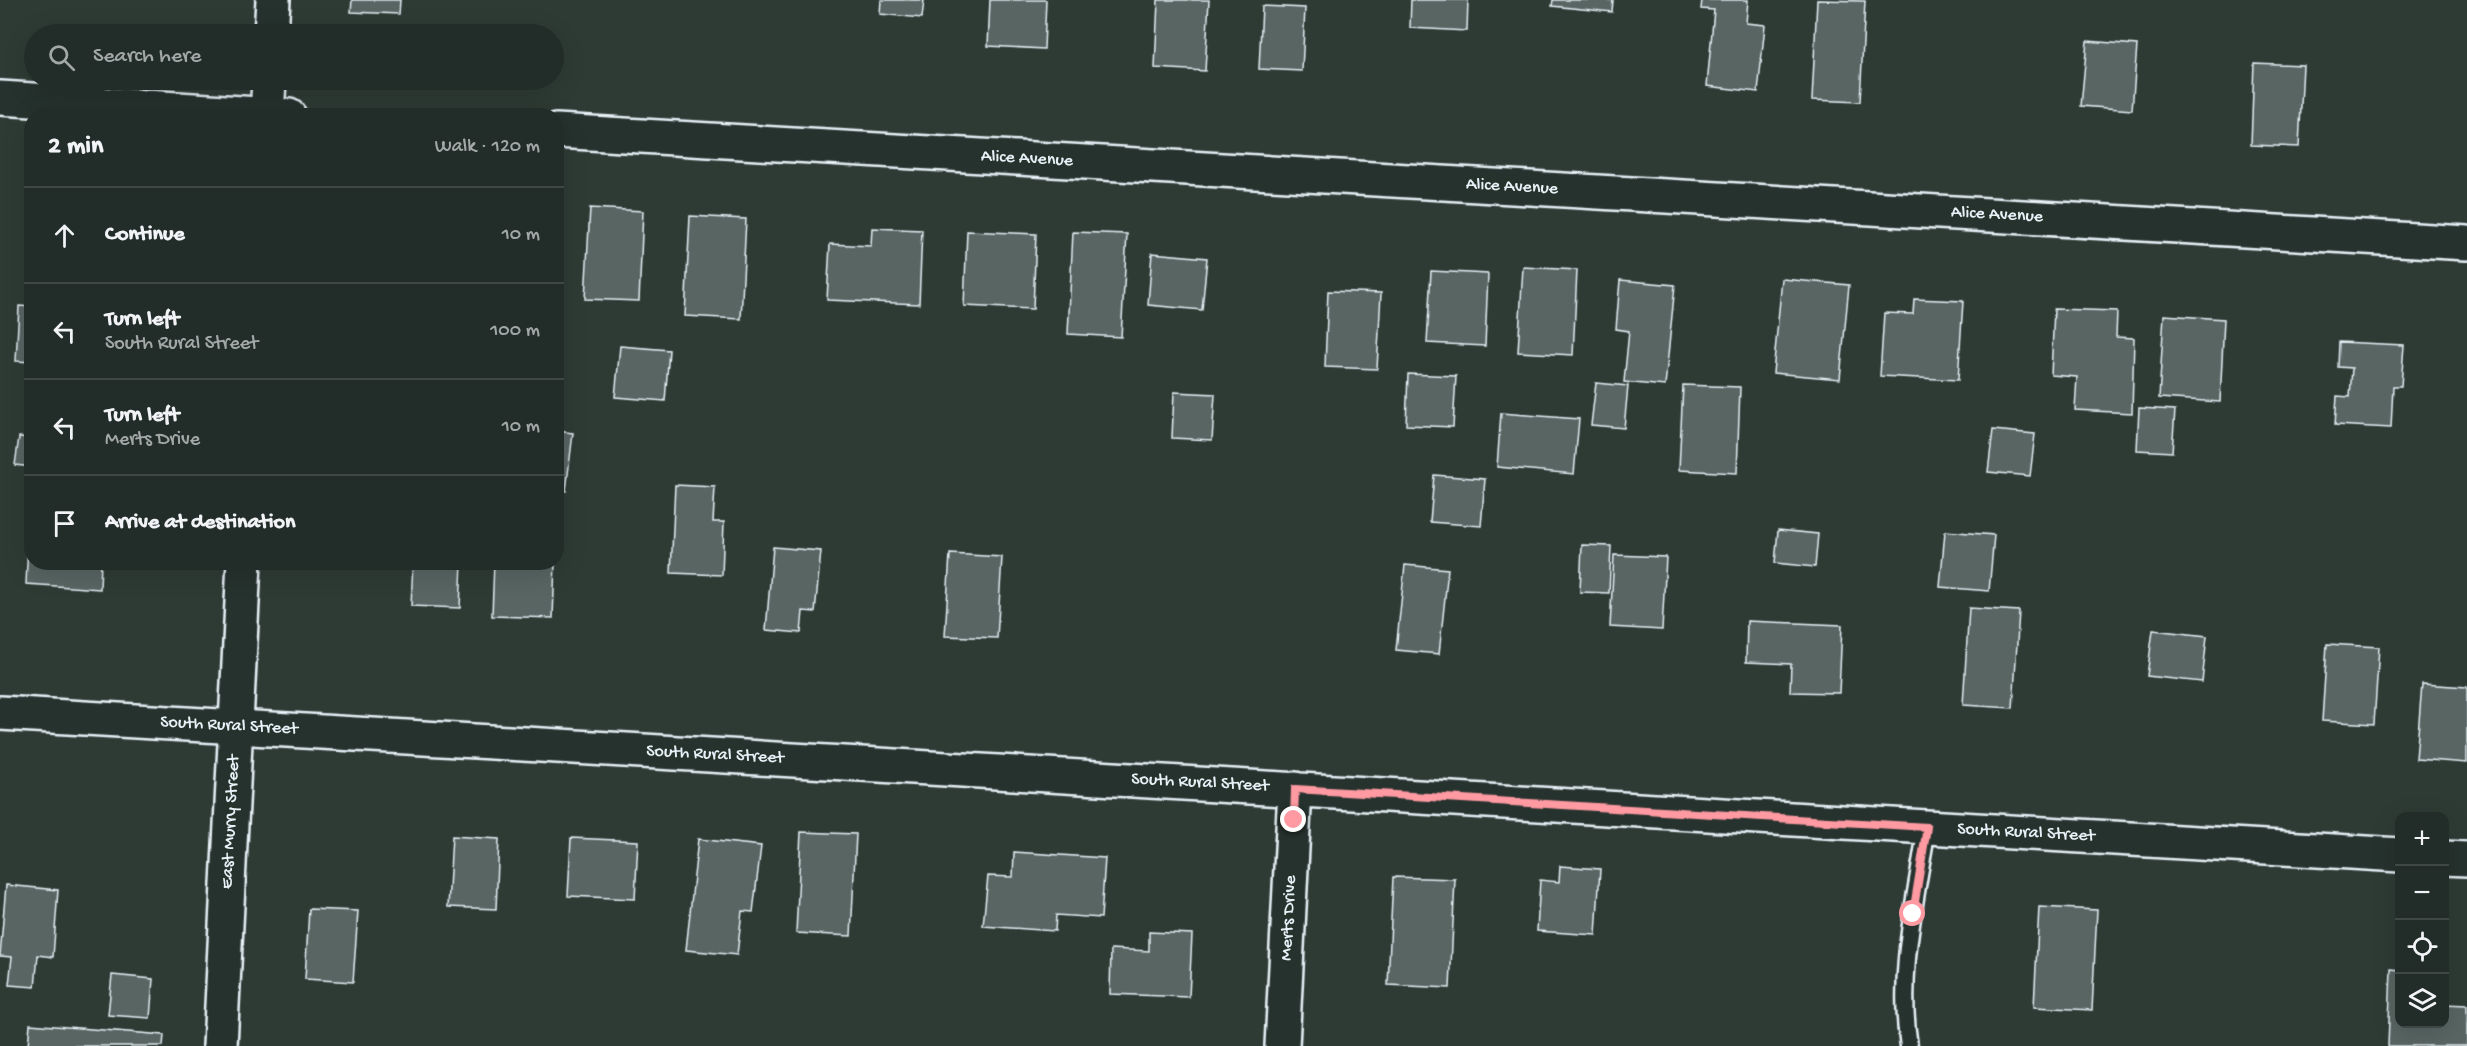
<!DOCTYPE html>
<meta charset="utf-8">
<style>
:root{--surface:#222c28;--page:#2a3430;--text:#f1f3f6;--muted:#a2a7a8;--line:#3f4845}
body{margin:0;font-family:"Gochi Hand",sans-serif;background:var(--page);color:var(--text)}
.controls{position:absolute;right:18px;bottom:18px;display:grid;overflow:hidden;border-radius:12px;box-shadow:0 6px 24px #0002}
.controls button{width:54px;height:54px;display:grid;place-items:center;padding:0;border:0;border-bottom:2px solid var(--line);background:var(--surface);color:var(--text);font:30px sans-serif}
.stop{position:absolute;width:18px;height:18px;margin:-14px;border:4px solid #ff9aa2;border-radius:50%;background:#fff}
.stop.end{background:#ff9aa2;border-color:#fff;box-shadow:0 2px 6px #0008}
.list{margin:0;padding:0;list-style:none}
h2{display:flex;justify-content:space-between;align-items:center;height:78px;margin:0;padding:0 24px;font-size:26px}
h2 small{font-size:20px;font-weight:400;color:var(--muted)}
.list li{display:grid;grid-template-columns:39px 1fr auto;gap:18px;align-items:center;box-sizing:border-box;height:96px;padding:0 24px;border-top:2px solid var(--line)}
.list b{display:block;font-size:22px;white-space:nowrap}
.list p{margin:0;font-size:20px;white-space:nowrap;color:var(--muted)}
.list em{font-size:20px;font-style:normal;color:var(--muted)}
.icon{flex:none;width:33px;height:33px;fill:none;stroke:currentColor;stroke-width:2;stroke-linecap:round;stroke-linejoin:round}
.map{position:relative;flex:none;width:2467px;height:1046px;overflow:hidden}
.search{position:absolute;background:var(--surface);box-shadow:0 6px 24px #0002;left:24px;top:24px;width:540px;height:66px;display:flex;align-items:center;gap:15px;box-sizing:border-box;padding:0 21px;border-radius:33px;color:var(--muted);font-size:22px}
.panel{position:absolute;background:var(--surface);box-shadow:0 6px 24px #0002;left:24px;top:108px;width:540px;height:462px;border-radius:24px}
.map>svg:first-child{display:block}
.building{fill:#596563;stroke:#e8f1f8;stroke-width:1.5}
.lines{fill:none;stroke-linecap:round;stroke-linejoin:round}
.lane-casing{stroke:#e8f1f8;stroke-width:21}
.street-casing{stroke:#e8f1f8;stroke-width:38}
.lane{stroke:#26332d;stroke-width:16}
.street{stroke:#26332d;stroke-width:33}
.route{stroke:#ff9aa2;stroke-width:8}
.labels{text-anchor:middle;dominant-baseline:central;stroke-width:4.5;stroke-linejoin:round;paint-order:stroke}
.street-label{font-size:18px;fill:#e8f1f8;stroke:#26332d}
</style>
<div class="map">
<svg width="2467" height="1046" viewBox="0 0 2467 1046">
<rect width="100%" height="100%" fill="#2e3b35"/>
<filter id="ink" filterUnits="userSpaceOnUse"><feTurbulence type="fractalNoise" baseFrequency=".0167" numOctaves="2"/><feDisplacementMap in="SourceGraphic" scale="12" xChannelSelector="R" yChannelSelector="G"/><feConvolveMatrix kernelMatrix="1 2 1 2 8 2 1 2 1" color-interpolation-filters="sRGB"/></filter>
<g filter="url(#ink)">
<path class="building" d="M352,0H400L399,14L351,12Z
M881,0H924L922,18L880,14Z
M990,0H1046L1044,49L988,46Z
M1158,0H1209L1205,71L1155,68Z
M1411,0H1468L1467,31L1410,28Z
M1553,0H1613L1612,12L1552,6Z
M1702,0H1748L1746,23L1765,25L1758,92L1707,86L1714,10L1701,9Z
M1817,0L1865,1L1860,102L1812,100Z
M1262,6L1305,8L1302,71L1259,69Z
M2087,41L2137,45L2132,110L2081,106Z
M2254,63L2303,65L2299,147L2251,145Z
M590,208L643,211L639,301L585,299Z
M690,216L746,219L741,319L685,316Z
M872,228L922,230L919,304L827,300L830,244L871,246Z
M967,231L1036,234L1033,309L964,306Z
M1073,232L1127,234L1121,337L1068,334Z
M1152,253L1207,258L1202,310L1148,305Z
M1523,267L1577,270L1573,355L1518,352Z
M1431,271L1488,274L1485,346L1427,343Z
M1782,279L1849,285L1840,379L1773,373Z
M1620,280L1675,285L1665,386L1624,382L1629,331L1616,329Z
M1328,291L1381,293L1377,369L1325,367Z
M1914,299L1963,301L1958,380L1880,376L1884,313L1913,314Z
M19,306L32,307V362L16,361Z
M2054,309L2117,311L2116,337L2134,338L2132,413L2075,410L2077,377L2051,375Z
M2164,315L2224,319L2220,402L2159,398Z
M2339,342L2404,345L2401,386H2393L2391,428L2335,425L2337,396L2350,397L2352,368L2338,367Z
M620,346L669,350L665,401L615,397Z
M1408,374L1456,376L1453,427L1406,425Z
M1596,383L1628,386L1624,428L1591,425Z
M1683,385L1740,387L1737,473L1679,470Z
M1174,392L1215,394L1212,440L1172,438Z
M2139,408L2175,410L2172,452L2137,450Z
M1501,413L1579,419L1574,474L1497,467Z
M1993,430L2035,434L2030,476L1988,472Z
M556,431L573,433L566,491L556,490Z
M19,437L32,438V467L15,465Z
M1434,475L1485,479L1481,526L1430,522Z
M675,485L715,487L713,522H724L722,575L671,573Z
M30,500L32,562H101L100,589L26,584Z
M1778,530L1818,534L1815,567L1775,563Z
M1945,531L1994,535L1989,591L1940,587Z
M1582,545L1611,546L1609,593L1580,592Z
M773,547L821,551L815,612L803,611L801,633L766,630Z
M950,554L1002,557L997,638L945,636Z
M1614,555L1666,557L1662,630L1610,627Z
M413,562H462L460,608L411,606Z
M494,562H555L553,618L492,616Z
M1405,565L1448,569L1439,654L1396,650Z
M1969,608L2019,611L2013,708L1963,705Z
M1747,621L1842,625L1839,693L1790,692L1791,664L1746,662Z
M2153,630L2207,636L2202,682L2147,676Z
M2327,644L2379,647L2374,724L2322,721Z
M2422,684L2467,687V763L2416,759Z
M801,832L856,834L851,936L796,933Z
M452,836L499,839L496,909L448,907Z
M571,838L638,841L635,899L568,896Z
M698,839L761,846L753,912L742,911L737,955L686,950Z
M1014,852L1105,858L1101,918L1056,915L1055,931L983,926L988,876L1013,877Z
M1560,866L1600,869L1596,935L1537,931L1540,880L1559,882Z
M1393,877L1455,879L1450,988L1388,985Z
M6,885L58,890L53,957L38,955L35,987L9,985L12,957L0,956Z
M2039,907L2097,910L2092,1010L2034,1007Z
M309,909L358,911L353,982L305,979Z
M1149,932L1192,934L1189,997L1110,994L1111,949L1149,951Z
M2391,969L2400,970V1024H2444V1004L2467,1005V1046H2388Z
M112,975L153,979L150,1018L108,1015Z
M30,1024L164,1035L163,1046H28Z"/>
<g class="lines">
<defs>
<path id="lane" d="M1909,1046C1897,975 1916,897 1927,827"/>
<path id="street" d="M271,34L273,0
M0,98L289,116
M267,116L269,80
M556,131L2467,243
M0,713L2400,855
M2444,858L2467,859
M220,1046L244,562
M1282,1046L1295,789"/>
</defs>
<use href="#lane" class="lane-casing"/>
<use href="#street" class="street-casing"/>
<use href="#lane" class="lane"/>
<use href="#street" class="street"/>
</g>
</g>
<g class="lines" filter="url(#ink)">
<path class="route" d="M1294,820L1295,789L1927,827L1913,914"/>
</g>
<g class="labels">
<g class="street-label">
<text transform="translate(1027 159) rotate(3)">Alice Avenue</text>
<text transform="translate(1512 187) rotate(3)">Alice Avenue</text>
<text transform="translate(1997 215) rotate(3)">Alice Avenue</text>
<text transform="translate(229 726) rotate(3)">South Rural Street</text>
<text transform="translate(715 755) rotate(3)">South Rural Street</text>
<text transform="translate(1200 783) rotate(3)">South Rural Street</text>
<text transform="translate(231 822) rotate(-87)">East Murry Street</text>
<text transform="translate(2026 833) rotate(3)">South Rural Street</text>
<text transform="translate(1289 918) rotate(-87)">Merts Drive</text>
</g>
</g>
</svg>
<div class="controls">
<button>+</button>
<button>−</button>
<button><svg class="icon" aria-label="locate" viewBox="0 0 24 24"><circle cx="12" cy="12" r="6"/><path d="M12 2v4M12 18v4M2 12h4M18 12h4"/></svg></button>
<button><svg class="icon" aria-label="layers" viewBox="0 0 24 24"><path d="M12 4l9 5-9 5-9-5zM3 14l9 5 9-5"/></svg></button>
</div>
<div class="stop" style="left:1913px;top:914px"></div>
<div class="stop end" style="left:1294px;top:820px"></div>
<div class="search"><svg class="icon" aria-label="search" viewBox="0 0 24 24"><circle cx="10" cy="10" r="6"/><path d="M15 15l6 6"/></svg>Search here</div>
<section class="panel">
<h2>2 min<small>Walk · 120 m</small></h2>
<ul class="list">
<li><svg class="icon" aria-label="ahead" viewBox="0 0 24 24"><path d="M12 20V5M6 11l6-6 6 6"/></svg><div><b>Continue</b></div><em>10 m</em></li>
<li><svg class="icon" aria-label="left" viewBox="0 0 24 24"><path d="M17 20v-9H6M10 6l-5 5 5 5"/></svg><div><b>Turn left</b><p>South Rural Street</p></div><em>100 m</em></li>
<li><svg class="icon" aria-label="left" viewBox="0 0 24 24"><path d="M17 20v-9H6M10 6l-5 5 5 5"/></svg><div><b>Turn left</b><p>Merts Drive</p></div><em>10 m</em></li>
<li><svg class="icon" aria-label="arrive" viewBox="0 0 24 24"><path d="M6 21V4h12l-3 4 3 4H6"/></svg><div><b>Arrive at destination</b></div></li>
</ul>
</section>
</div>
